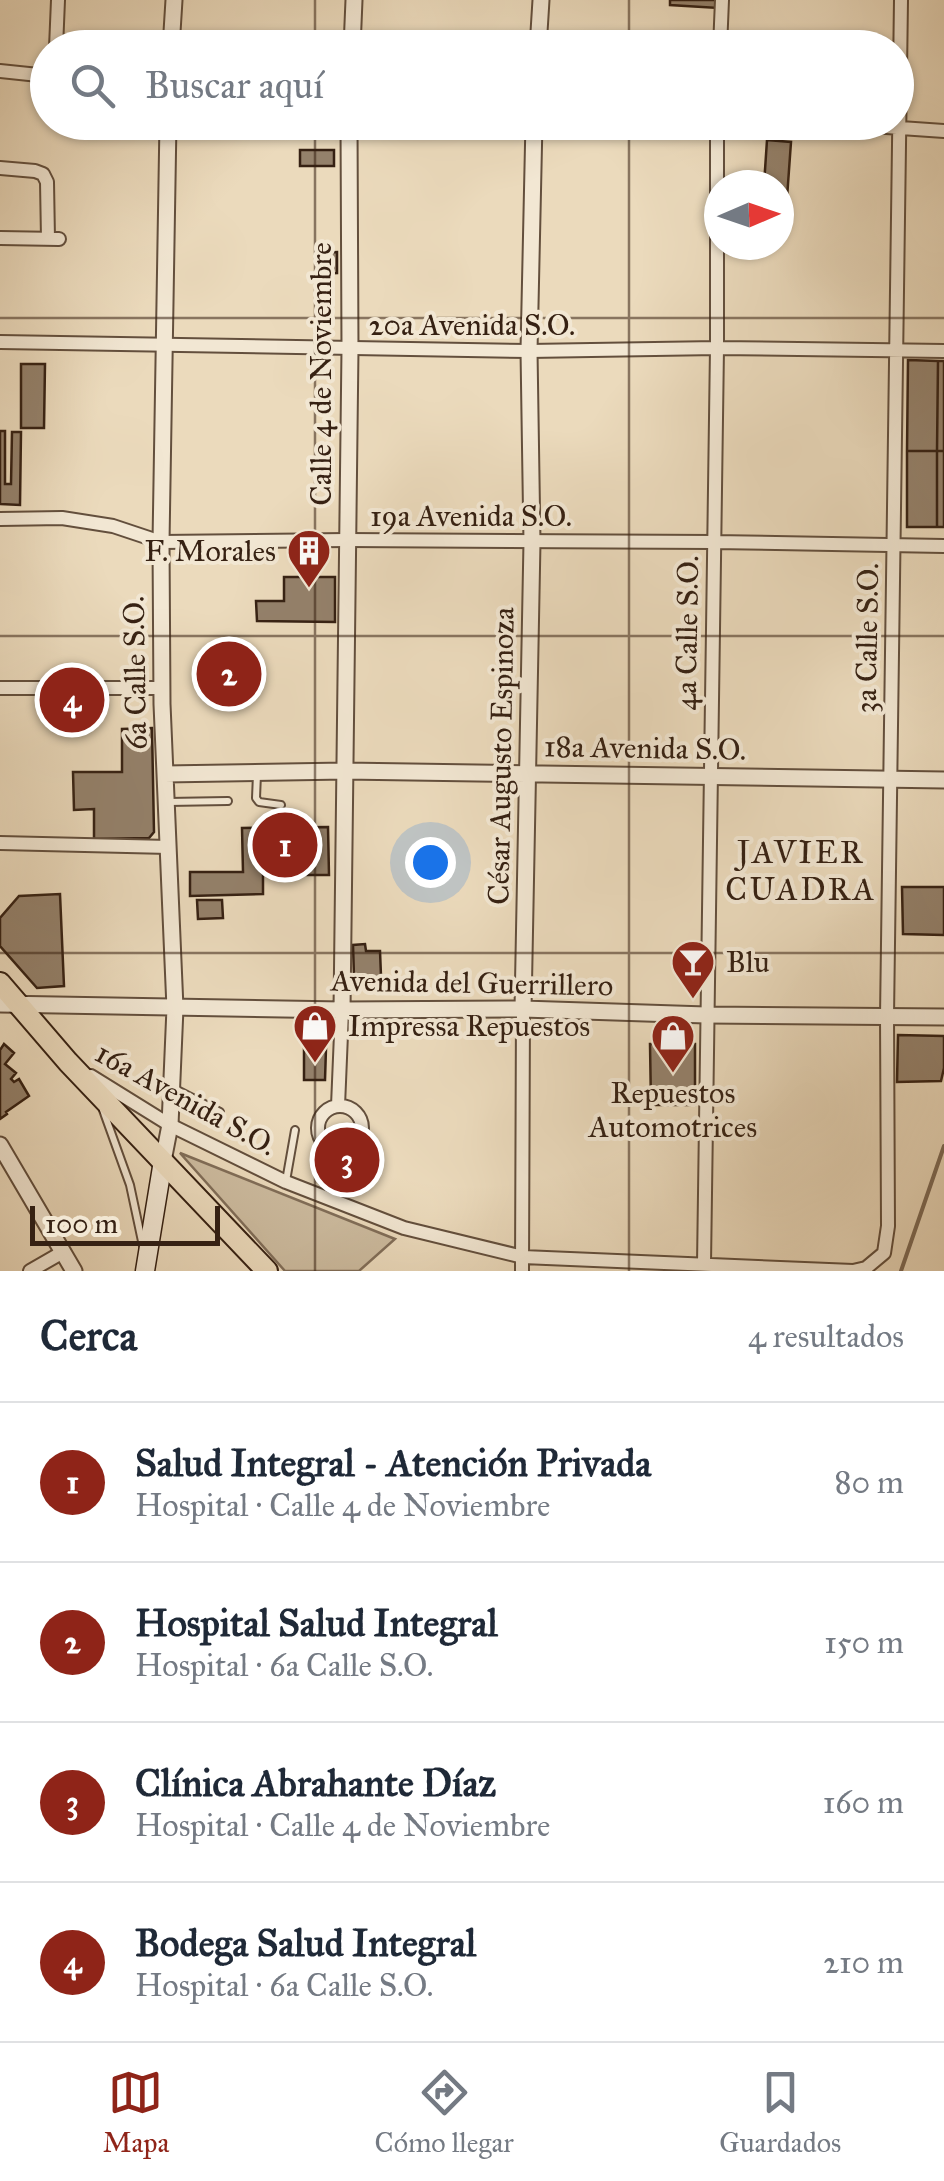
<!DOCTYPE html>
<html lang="es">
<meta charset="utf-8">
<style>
:root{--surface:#fff;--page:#f2f2f3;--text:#1f2937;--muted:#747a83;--line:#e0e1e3;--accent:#8f2418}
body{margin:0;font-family:"IM FELL Great Primer",serif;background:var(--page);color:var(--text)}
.compass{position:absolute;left:704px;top:170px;width:90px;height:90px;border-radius:50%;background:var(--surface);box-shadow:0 2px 8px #0004;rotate:88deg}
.scale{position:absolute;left:30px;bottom:25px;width:190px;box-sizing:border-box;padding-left:10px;border:5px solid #362113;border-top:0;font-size:28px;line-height:35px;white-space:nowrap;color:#362113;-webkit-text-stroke:8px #f2e7d3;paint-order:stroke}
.you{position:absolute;left:430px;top:862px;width:35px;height:35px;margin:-25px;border:8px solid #fff;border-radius:50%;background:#1a73e8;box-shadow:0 0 0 15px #1a73e833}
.badge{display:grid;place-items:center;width:65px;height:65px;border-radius:50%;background:var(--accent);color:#fff;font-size:32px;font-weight:700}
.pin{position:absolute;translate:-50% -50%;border:5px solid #fff;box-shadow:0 2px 10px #0006}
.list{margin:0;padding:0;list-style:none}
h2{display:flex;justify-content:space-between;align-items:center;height:130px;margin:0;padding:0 40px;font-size:42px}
h2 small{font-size:32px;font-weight:400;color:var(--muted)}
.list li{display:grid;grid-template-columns:65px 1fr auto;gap:30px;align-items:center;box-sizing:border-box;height:160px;padding:0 40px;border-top:2px solid var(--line)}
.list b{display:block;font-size:38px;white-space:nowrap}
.list p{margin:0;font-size:32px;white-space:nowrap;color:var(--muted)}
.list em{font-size:32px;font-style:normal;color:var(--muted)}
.icon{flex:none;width:55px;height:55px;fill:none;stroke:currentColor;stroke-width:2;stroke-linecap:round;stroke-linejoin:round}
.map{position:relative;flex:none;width:944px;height:1271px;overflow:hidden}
.search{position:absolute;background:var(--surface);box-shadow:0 2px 8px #0004;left:30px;right:30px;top:30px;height:110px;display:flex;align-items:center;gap:25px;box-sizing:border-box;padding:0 35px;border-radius:55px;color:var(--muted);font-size:38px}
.sheet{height:770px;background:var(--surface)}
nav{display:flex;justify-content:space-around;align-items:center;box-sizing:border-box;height:140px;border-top:2px solid var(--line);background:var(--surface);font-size:28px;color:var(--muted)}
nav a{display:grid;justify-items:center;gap:5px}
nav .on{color:var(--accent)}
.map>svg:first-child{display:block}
.green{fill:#ccbb9f;stroke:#816e59;stroke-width:2.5}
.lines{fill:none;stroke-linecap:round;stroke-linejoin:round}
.stream{stroke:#7d6a56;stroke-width:4}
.building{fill:#94816b;stroke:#362113;stroke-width:2.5}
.service-casing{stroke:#634f3d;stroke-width:10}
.minor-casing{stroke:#634f3d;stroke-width:16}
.tertiary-casing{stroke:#634f3d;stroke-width:19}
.secondary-casing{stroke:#362113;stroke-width:21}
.trunk-casing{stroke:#362113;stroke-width:24}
.service{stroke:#f2e7d3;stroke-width:6}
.minor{stroke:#f2e7d3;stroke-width:12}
.tertiary{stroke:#f2e7d3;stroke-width:15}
.secondary{stroke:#f2e7d3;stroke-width:18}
.trunk{stroke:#ebdabc;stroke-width:20}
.grid{fill:none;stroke:#362113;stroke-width:2.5;stroke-opacity:0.55}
.labels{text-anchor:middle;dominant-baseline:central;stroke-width:8;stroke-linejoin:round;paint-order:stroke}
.street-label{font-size:30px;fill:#362113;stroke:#f2e7d3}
.poi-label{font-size:30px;fill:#362113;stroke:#f2e7d3;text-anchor:start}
.neighbourhood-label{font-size:32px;letter-spacing:2.5px;fill:#362113;stroke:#f2e7d3}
</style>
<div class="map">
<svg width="944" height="1271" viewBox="0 0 944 1271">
<rect width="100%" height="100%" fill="#ebdabc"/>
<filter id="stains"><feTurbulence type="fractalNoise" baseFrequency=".002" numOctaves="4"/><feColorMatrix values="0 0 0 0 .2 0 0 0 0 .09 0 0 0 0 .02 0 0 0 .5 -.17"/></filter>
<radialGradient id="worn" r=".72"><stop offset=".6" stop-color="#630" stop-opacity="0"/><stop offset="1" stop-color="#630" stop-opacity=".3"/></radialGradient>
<path class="green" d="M180,1153L395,1239L359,1271H285Z"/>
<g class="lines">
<path class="stream" d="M901,1271L944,1146"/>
</g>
<path class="building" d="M670,0H719L718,8L670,5Z
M767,140L791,142L787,198H779V185H764Z
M300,150H334V166H300Z
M337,252V273L318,274L317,253Z
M908,360L938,361L937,451H907Z
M938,361H944V451H937Z
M21,364H45L44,428H21Z
M0,431H5V484H11L12,432H21L20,505L0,504Z
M907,451H937V527H907Z
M937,451H944V527H937Z
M284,577H335V622L257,621L256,601H284Z
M152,728L154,832L149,838L94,839V809L74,810L73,772H122V729Z
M328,827L329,875H298V863L263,864V894L190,896V872H243L242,828Z
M902,887H944V935L903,934Z
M60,894L64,986L37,988L0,946V918L19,896Z
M197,900H222L223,918L198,919Z
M365,944L366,951H380L381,976L354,977L353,945Z
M898,1035L944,1036V1068L941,1081L897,1082Z
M304,1039H321V1048H326L325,1080H304Z
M4,1044L14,1053L5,1064L16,1073L11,1079L14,1082L19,1079L29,1096L6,1112L7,1114L0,1119V1050Z
M650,1044H695V1105H651Z"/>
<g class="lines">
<defs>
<path id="service" d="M257,774L256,798L259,802L281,805
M168,802L228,801
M173,1088L220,1112
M103,1110L130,1185L143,1246
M286,1181L295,1130"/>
<path id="minor" d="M56,48L58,0
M720,48L722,0
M0,71L48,76
M814,122L944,131
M0,168L35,171L43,174L47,182L48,239
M0,238L59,239
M0,342L529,351L717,348L944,351
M0,519L62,518L113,526L161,542L347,540L714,542L944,546
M0,688H162
M0,843L169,847
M91,1076L170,1125L286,1182L404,1228L523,1257L853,1271L866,1268L884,1253L888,1226L887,1016L901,0
M318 1128a22 22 0 1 1 44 0a22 22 0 1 1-44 0Z
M338,1106L342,1010
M704,1264L717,348V122
M30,1271L63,1252
M522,1271L523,1009"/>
<path id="tertiary" d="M171,48L174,0
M352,48L354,0
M538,48L541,0
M165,774L345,771L944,780
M0,1004L342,1010L523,1009L706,1015L944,1017
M523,1009L532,542L529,351L534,122
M342,1010L350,349L349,122
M0,1145L74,1271
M163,1161L170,1125L175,1008L162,704L161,542L168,122"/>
<path id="secondary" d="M145,1271L163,1161"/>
<path id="trunk" d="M0,983L68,1062L267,1271"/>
</defs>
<use href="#service" class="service-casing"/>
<use href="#minor" class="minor-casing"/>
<use href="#tertiary" class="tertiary-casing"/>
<use href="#secondary" class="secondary-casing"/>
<use href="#trunk" class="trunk-casing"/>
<use href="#service" class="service"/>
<use href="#minor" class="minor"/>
<use href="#tertiary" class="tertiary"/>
<use href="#secondary" class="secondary"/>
<use href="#trunk" class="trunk"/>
</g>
<path class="grid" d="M315,0V48M629,0V48M315,122V1271M629,122V1271M0,318H944M0,636H944M0,953H944"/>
<defs>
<symbol id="building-pin" viewBox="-11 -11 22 30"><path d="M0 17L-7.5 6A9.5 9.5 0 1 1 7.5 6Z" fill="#8f2418" stroke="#f2e7d3"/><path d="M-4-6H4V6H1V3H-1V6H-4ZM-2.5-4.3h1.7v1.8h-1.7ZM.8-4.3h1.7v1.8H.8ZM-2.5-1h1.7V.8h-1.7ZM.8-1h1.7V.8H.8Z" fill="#fff"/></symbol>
<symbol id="bar-pin" viewBox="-11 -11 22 30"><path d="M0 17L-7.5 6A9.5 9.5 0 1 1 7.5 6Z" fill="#8f2418" stroke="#f2e7d3"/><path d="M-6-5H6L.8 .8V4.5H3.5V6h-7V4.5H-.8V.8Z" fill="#fff"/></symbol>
<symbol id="shop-pin" viewBox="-11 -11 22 30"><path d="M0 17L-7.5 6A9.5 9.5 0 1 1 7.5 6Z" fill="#8f2418" stroke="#f2e7d3"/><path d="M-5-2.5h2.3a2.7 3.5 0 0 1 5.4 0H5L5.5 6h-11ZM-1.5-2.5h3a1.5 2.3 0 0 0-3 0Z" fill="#fff"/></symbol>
</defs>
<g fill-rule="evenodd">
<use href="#building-pin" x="284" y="526" width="50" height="68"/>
<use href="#bar-pin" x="668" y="937" width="50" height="68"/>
<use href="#shop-pin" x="290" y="1001" width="50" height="68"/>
<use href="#shop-pin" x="648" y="1011" width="50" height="68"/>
</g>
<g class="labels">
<g class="street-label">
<text x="472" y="325">20a Avenida S.O.</text>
<text transform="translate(321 374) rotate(-90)">Calle 4 de Noviembre</text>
<text x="471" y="516">19a Avenida S.O.</text>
<text transform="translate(687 633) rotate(-89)">4a Calle S.O.</text>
<text transform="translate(867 638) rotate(-89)">3a Calle S.O.</text>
<text transform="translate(135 673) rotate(-91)">6a Calle S.O.</text>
<text transform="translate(645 748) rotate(1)">18a Avenida S.O.</text>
<text transform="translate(501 756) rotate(-89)">César Augusto Espinoza</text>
<text transform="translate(472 983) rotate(1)">Avenida del Guerrillero</text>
<text transform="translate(186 1099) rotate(29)">16a Avenida S.O.</text>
</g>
<g class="poi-label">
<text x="276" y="551" text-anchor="end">F. Morales</text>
<text x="726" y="962">Blu</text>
<text x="348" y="1026">Impressa Repuestos</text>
<text x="673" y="1093" text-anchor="middle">Repuestos<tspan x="673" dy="34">Automotrices</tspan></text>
</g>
<g class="neighbourhood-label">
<text x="801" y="852">JAVIER<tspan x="801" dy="37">CUADRA</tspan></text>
</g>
</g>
<rect width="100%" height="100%" filter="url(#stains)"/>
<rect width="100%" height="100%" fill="url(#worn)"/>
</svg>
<svg class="compass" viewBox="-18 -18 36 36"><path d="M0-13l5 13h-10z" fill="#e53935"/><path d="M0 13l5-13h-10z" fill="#747a83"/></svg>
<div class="scale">100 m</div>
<div class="you"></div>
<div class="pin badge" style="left:285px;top:845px">1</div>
<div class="pin badge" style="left:229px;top:674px">2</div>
<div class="pin badge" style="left:347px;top:1160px">3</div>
<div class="pin badge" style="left:72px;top:700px">4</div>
<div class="search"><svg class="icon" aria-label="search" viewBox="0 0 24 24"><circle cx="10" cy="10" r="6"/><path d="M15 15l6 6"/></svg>Buscar aquí</div>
</div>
<section class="sheet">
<h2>Cerca<small>4 resultados</small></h2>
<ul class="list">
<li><span class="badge">1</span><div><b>Salud Integral - Atención Privada</b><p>Hospital · Calle 4 de Noviembre</p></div><em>80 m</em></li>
<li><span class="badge">2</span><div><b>Hospital Salud Integral</b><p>Hospital · 6a Calle S.O.</p></div><em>150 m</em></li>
<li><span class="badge">3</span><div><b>Clínica Abrahante Díaz</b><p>Hospital · Calle 4 de Noviembre</p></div><em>160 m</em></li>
<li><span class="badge">4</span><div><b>Bodega Salud Integral</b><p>Hospital · 6a Calle S.O.</p></div><em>210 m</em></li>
</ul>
</section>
<nav>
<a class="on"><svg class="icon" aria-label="map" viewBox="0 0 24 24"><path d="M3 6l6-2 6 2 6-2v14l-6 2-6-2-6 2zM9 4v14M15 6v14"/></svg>Mapa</a>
<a><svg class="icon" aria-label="directions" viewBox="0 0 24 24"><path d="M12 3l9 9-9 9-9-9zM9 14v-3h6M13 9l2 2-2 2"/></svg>Cómo llegar</a>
<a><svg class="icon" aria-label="saved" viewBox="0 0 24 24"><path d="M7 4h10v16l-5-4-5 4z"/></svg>Guardados</a>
</nav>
